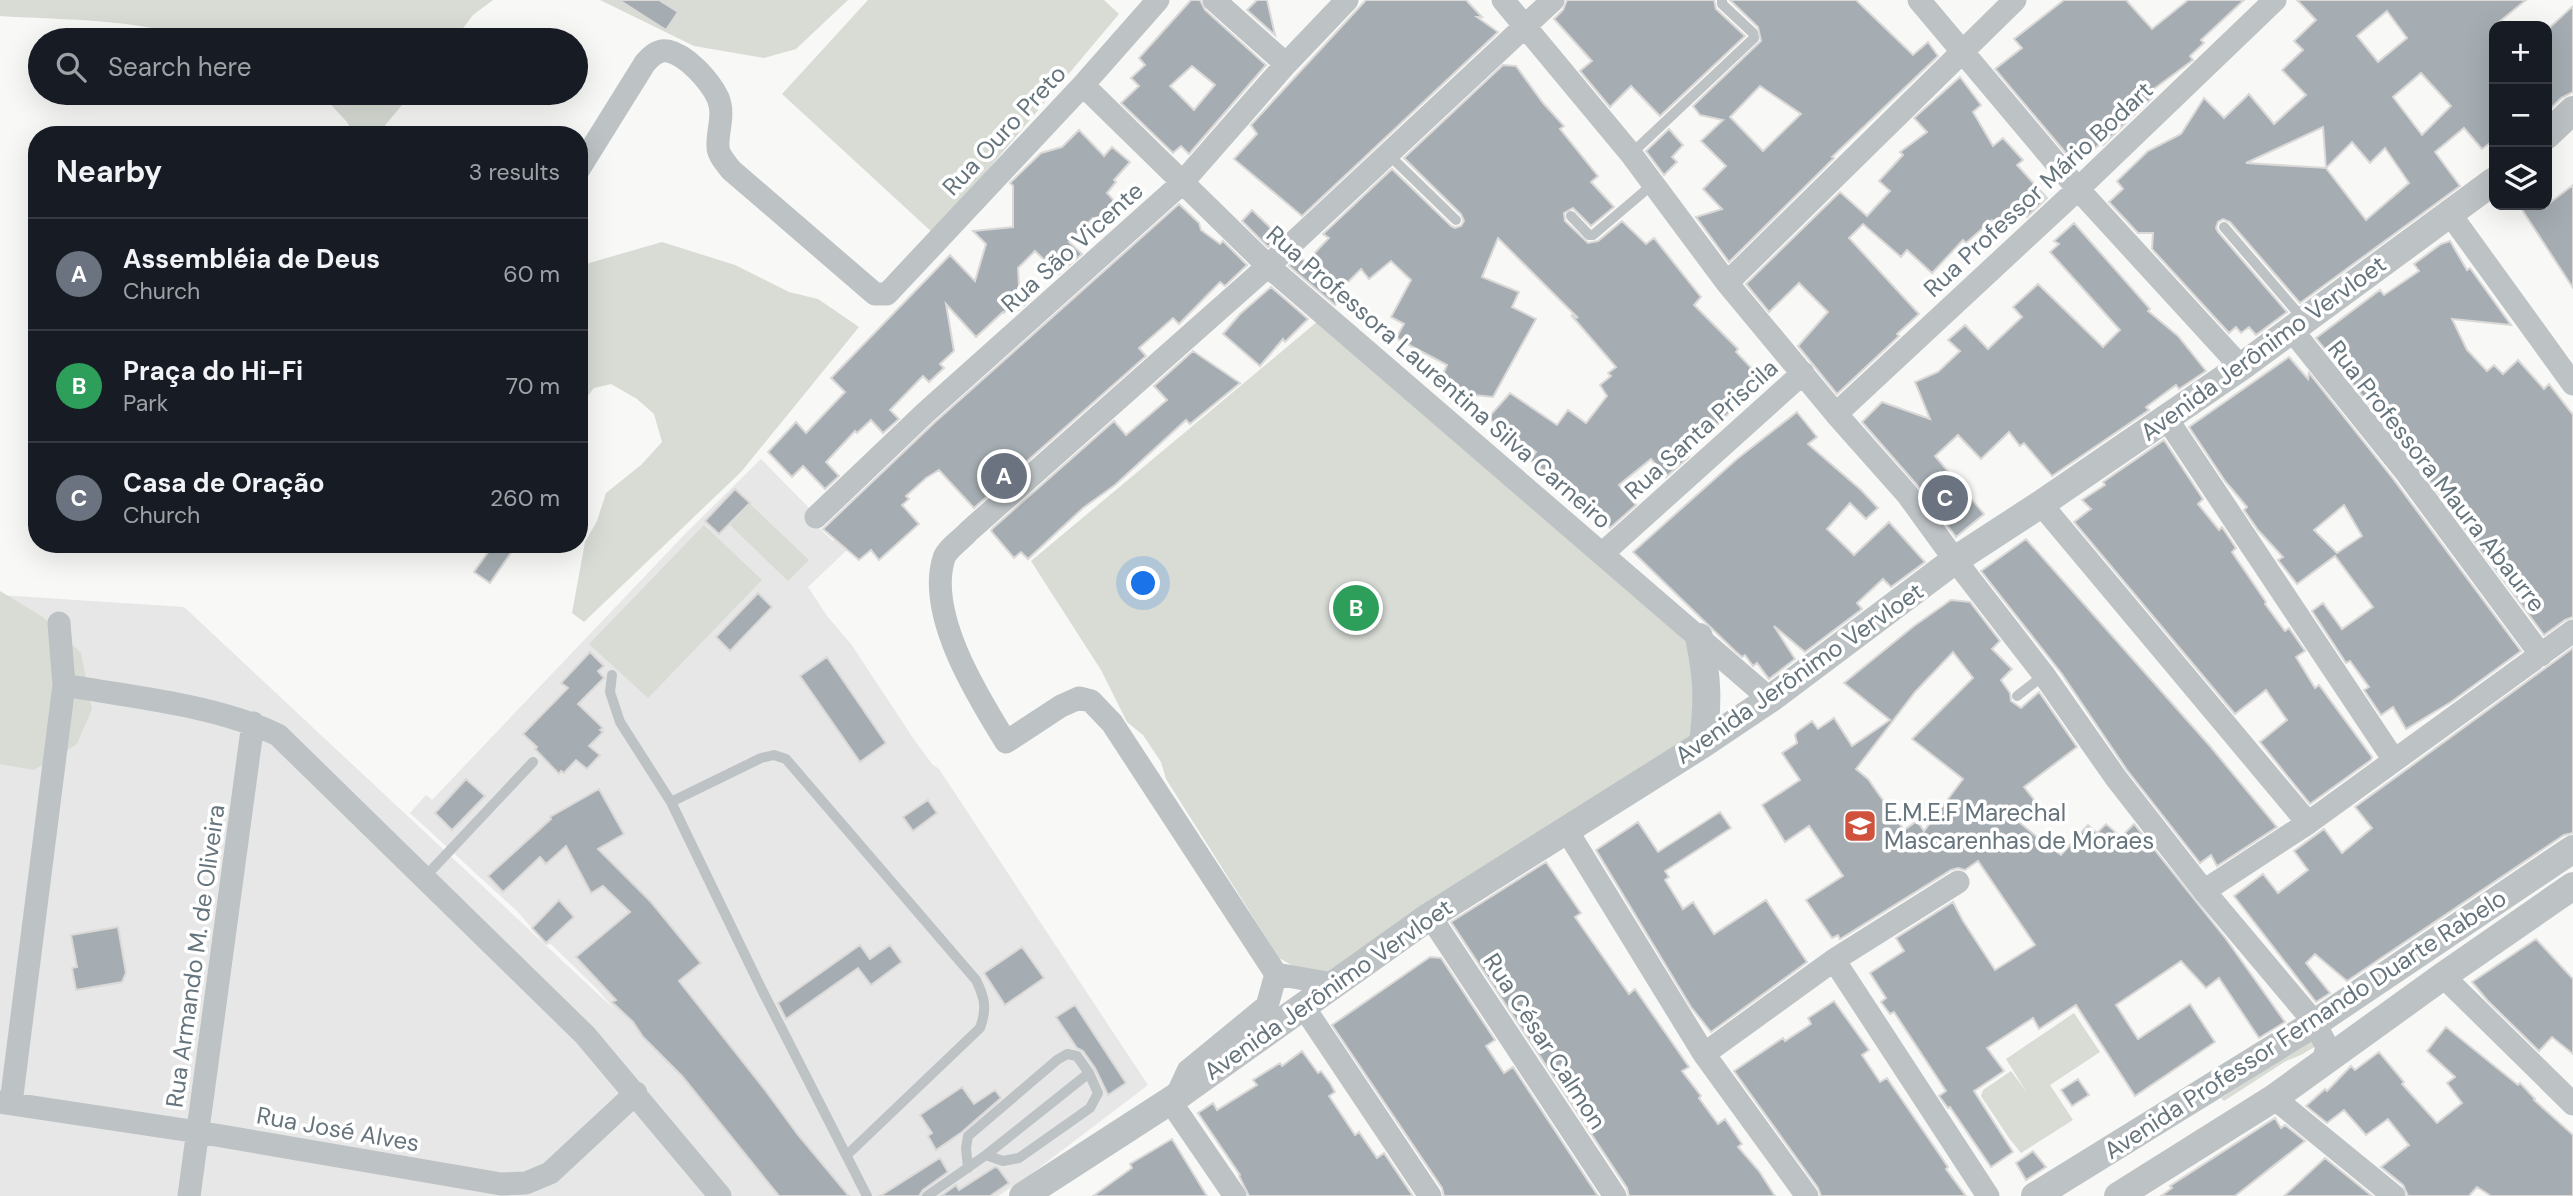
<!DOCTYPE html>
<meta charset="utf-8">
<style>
:root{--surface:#171b24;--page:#20242c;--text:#f1f3f6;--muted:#9ea1a6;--line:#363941;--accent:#ea580c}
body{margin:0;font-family:"DM Sans",sans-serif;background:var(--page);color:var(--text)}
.controls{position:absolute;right:21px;top:21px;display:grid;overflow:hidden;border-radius:14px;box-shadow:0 7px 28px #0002}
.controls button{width:63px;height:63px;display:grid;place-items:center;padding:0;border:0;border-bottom:2px solid var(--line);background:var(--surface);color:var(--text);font:35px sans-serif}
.you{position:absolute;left:1144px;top:584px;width:24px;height:24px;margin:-18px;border:5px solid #fff;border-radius:50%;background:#1a73e8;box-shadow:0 0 0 10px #1a73e833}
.badge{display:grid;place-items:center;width:46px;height:46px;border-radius:50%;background:var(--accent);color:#fff;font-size:23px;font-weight:700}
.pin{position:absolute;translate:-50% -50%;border:4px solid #fff;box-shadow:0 2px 7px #0006}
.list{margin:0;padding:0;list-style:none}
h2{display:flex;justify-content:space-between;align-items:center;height:91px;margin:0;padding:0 28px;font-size:30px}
h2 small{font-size:23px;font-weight:400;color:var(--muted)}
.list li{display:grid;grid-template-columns:46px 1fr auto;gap:21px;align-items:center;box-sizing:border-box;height:112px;padding:0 28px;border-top:2px solid var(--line)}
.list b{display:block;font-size:26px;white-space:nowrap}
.list p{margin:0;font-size:23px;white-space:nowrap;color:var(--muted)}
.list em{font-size:23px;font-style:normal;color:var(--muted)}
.icon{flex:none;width:38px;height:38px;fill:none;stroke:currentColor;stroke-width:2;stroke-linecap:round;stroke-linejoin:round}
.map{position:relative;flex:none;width:2573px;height:1196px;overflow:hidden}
.search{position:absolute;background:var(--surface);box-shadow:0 7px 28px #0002;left:28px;top:28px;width:560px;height:77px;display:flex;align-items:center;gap:18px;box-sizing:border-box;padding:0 24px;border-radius:38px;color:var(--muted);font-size:26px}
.panel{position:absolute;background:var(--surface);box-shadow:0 7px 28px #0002;left:28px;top:126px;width:560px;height:427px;border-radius:28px}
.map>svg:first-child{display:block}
.built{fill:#e6e7e6}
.green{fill:#d8dcd5}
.building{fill:#a5adb2;stroke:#dad9d8;stroke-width:2;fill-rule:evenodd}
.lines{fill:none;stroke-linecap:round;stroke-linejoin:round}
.service{stroke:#bdc2c5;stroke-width:10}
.minor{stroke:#bdc2c5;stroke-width:23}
.tertiary{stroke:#bdc2c5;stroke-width:28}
.labels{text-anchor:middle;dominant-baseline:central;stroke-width:7;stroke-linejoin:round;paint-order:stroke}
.street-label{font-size:24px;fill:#66757d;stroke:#fff}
.poi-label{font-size:24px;fill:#66757d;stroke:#fff;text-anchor:start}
</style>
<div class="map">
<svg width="2573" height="1196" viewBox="0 0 2573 1196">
<rect width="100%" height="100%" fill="#f8f8f6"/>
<path class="built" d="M761,459L811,510L818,527L833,541L838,536L849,548L808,587L827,616L851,644L915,741L932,764L939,769L1148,1085L1031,1174L998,1196H0V595L184,607L615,1010L597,989L551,944L546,945L518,912L410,813L426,795L432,800L685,534Z"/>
<path class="green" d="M0,0H493L473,15L454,40H193C141,18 57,20 0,16Z
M600,0H848L796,49L764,58L694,46Z
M868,0H1104L1119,14L934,234L782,94Z
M320,93H412L377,135H354L347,122Z
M662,242L735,265L789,292L818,299L859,327L741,472L584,622L572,613L585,542L597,521L606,493L641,465L662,442L654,414L637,399L611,384L594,388L579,407V266Z
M1318,321L1499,465L1700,655V731L1331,973L1302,971L1279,958L1166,779L1161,762L1143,735L1127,722L1101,670L1031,561Z
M750,504L809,560L788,581L730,525Z
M704,525L762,580L648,698L589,644Z
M0,591L43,617L81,653L92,709L77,744L34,770L0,764Z
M2074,1013L2100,1052L2050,1085L2073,1120L2021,1153L2009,1138L1981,1096L1983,1090L2011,1071L2026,1091L2006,1059Z
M2312,1040L2316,1046L2301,1055L2286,1061L2224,1101L2221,1098Z"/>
<path class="building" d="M619,0H659L678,12L666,30Z
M1191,0H1200L1205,10L1266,65L1189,154L1181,146L1173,153L1121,103L1139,86L1131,78L1145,65L1139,58ZM1192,66L1215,85L1194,110L1170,86Z
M1257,0H1267L1275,35L1247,10Z
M1366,0H1466L1482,17H1477L1498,32L1302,216L1234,159L1257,134L1251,125Z
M1567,0H1714L1716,9L1745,36L1660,116L1631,86L1610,107L1580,71L1592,61L1554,19L1563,10Z
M1730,0H1856L1913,55L1928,42L1938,56L1832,157L1834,158L1729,262L1696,217L1722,209L1703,189L1726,166L1701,141L1723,120L1700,115L1693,106L1761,41L1758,27ZM1760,86L1801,114L1763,151L1730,117Z
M2064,0H2126L2152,29L2188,0H2244L2201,40L2204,43L2190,56L2193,60L2151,91L2155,95L2103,145L2101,143L2076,165L1995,69L2022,48L2014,39Z
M2297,0H2526L2494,26V140L2482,149L2464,128L2435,152L2460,186L2300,303L2230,222L2223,219L2218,222L2216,228L2218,232L2287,312L2256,335L2249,327L2241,333L2236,327L2229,333L2152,249L2153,233H2138L2109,202L2123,189L2117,181L2148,151L2181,134L2204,98L2224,118L2249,94L2274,124L2306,95L2282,70L2303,50L2294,41L2316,20ZM2387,11L2407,38L2378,62L2357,36ZM2421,73L2451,106L2422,135L2393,97ZM2323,127L2326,168L2246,163ZM2352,142L2370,163L2385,148L2409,183L2366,220L2326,168Z
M2573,6V92L2561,98L2547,112V30Z
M1503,65L1516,66L1543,103L1564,126L1560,129L1598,176L1591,182L1614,207L1591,226L1573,208L1564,213L1565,221L1588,243L1598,241L1622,221L1646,244L1654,238L1701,297L1694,305L1738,349L1736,352L1759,376L1729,408L1732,410L1717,425L1714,421L1685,452L1689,457L1666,477L1651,459L1619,485L1636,505L1610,528L1596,510L1587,519L1554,487L1558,482L1530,460L1536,452L1488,418L1510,393L1557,425L1568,410L1586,423L1607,396L1600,385L1611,376L1608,373L1616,367L1571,315L1578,318L1498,238L1482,277L1519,292L1512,307L1536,319L1493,397L1454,393L1441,379L1447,365L1396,338L1404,324L1391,317L1411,280L1391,261L1369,279L1361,269L1337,293L1342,299L1335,305L1289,266L1299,256L1306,262L1329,238L1323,234L1392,169L1451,226L1455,228L1461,226L1464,221L1461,214L1404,158Z
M1960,77L1981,105L1973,112L1993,146L2003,138L2023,160L2017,165L2047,198L2027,217L2020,208L2005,223L2004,221L1999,226L1992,220L1966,243L1963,240L1932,273L1907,250L1901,257L1863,224L1849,238L1919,314L1897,334L1899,336L1837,394L1798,346L1828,312L1799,283L1769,312L1746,284L1840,192L1867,216L1890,191L1879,181L1903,155L1900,152L1927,132L1914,118Z
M1669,129L1683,145L1672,157L1677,162L1664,175L1646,151Z
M1079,130L1104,156L1112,147L1130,162L1114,180L1116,182L1107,193L1117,204L1096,222L1093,218L1069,242L1082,254L1059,274L1035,251L1018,268L1019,286L1031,299L1019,310L1013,305L1004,313L1003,312L976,337L946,304L954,351L940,364L944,368L929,382L923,376L890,410L899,419L883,433L871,420L857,433L855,431L826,462L839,476L825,489L803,466L792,477L768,452L796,422L806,433L845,392L831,378L950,255L975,281L986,244L973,231L1013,227V186L1010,183L1041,153L1062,147Z
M2573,185V288L2519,205H2547Z
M1179,204L1199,223L1201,230L1220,244L1223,241L1247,265L1225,286L1220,282L1179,324L1173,318L1139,348L1146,356L974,508L939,470L926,478L906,496L909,499L902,505L919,524L879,560L871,550L859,560L823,529L934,423Z
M1252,210L1279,236L1268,247L1242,221Z
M2074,223L2150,309L2148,311L2178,336L2206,371L2179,389L2176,385L2146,407L2149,410L2052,476L2024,443L2020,446L2009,432L1981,459L1958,435L1935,456L1984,514L1956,537L1917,485L1862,422L1882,402L1930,419L1915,382L1938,372L1960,351L1948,340L1965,325L1988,349L2022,317L2013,307L2038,284L2103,347L2120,330L2050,252L2059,244L2054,241Z
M2450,241L2467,270L2470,268L2511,325L2452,319L2467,350L2487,371L2494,365L2503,374L2518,360L2544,389L2549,384L2573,415V617L2565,620L2544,635L2416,463L2316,338L2380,290L2384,295L2419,271L2414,264L2441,244Z
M1271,287L1308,319L1285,342L1283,339L1260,366L1223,334L1240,314Z
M1193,351L1240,383L1190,424L1186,420L1115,485L1083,508L1028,559L1021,552L1014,558L991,531L993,528L1114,421L1126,435L1167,400L1154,386Z
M2289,357L2308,379L2309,373L2394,480L2521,651L2451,702L2406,729L2393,707L2381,715L2364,690L2369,687L2350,661L2346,663L2312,611L2323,603L2342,629L2373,607L2335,556L2297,584L2278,560L2283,557L2258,530L2244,510L2247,507L2225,481L2189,427ZM2344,505L2362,536L2337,553L2314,530Z
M1797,412L1817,437L1808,444L1861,490L1878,508L1866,519L1850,503L1827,529L1854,555L1889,522L1925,562L1891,587L1883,579L1857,603L1862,609L1805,652L1774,626L1795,659L1769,679L1757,663L1753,666L1745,655L1742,657L1735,651L1633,552L1737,459Z
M2164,440L2203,499L2198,504L2219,530L2222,527L2236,548L2232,552L2266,602L2265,604L2285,631L2289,628L2305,651L2296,657L2315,688L2319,685L2372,757L2371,760L2310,804L2260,742L2287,720L2266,690L2235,714L2074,522L2091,509L2082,500L2105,485L2103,482Z
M735,489L750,503L719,534L705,521Z
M2026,539L2209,745L2277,827L2217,866L2211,855L2200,863L2127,770L2062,674L1981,571Z
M494,544H517L490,583L474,572Z
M758,593L772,607L730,651L716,637Z
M1951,600L1970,602L2000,641L1992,649L2012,669L2001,680L2010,693L2011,701L2021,708L2039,692L2077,747L2024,787L2039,806L2019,822L2037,837L2046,852L2052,848L2061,855L2088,825L2097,833L2106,824L2121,837L2134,824L2226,939L2285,1022L2259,1038L2219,978L2206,988L2181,961L2116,1005L2138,1039L2190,1004L2215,1042L2135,1096L2076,1005L2039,1029L2033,1018L1987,1048L2004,1071L1974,1091L2013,1152L1991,1167L1950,1107L1948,1108L1939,1096L1946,1091L1894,1012L1890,1014L1881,1002L1886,998L1870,973L1904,951L1896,938L1953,902L1963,921L1995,970L2035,945L1978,861L1965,870L1958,868L1951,870L1840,939L1838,935L1832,938L1806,900L1843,876L1809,826L1785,842L1762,805L1800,780L1782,753L1797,743L1795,735L1797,732L1812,721L1818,729L1834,718L1852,746L1890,720L1844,683L1914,626ZM1953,652L1973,678L1912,739L1963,779L1924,831L1917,821L1904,830L1868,779L1856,769L1915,692Z
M2573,648V833L2564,835L2347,981L2315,954L2306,963L2330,993L2316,1002L2234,896L2263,874L2278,893L2308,870L2294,851L2324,829L2342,853L2372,828L2355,807Z
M590,652L604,666L598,671L604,678L578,704L603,728L600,730L603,732L589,746L600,755L587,769L576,760L564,773L561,771L559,774L535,749L537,747L523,734L568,688L561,683Z
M827,657L886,743L860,762L800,676Z
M466,779L485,796L452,830L435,813Z
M599,789L624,834L598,849L651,902L701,963L679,981L765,1090L798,1135L849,1196H779L682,1076L643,1037L633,1022L612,1002L616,1000L576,957L630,912L603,886L591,893L566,846L546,864L540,857L503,892L488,876L551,819L550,817Z
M928,800L937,813L913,831L903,817Z
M1720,812L1731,828L1665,871L1669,877L1665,880L1683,909L1693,902L1714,934L1766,900L1807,962L1711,1032L1691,1007L1596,850L1638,822L1658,852Z
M1546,862L1581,913L1575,917L1629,994L1635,989L1689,1067L1682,1071L1701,1096L1699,1098L1718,1124L1725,1119L1742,1144L1738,1147L1759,1171L1775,1196H1629L1627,1188L1451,922Z
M559,900L574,917L546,943L532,928Z
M118,927L126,973L122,982L76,990L72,968L77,967L71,935Z
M2536,939L2573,979V1054L2552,1037L2539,1051L2488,1001L2472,982Z
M860,945L870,959L890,945L902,962L871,985L858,968L786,1019L778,1003Z
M1022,947L1044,978L1005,1005L984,973Z
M1430,957L1441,958L1495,1040L1486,1046L1504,1073L1513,1067L1598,1196H1444L1442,1188L1332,1025Z
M1834,1001L1869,1050L1862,1055L1880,1082L1887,1078L1948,1167L1946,1169L1966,1196H1821L1818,1188L1734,1071L1783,1038L1785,1041L1811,1024L1808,1018Z
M1075,1005L1126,1083L1108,1095L1095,1068L1083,1051L1077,1048L1056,1017Z
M2446,1027L2518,1085L2520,1083L2535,1099L2534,1100L2573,1135V1196H2491L2477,1187L2469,1196H2408L2403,1185L2381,1167L2409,1145L2388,1119L2366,1135L2344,1110L2327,1123L2306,1106L2325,1089L2327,1091L2351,1066L2355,1070L2379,1052L2404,1082L2402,1084L2437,1123L2462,1103L2447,1083L2455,1077L2427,1051Z
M1302,1051L1318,1073L1321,1071L1330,1083L1335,1092L1329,1096L1355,1135L1359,1132L1377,1158L1384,1153L1413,1196H1249L1239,1176L1240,1175L1198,1113L1213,1103L1217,1110L1257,1085L1253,1080L1280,1063L1282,1066Z
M2078,1079L2089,1095L2072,1106L2061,1090Z
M962,1087L974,1104L995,1090L1001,1098L962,1132L936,1150L928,1136L932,1133L920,1115Z
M2275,1118L2281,1128L2285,1125L2305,1141L2235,1196H2161L2172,1188L2170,1186Z
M1172,1139L1207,1196H1093L1132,1168L1130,1164Z
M2033,1151L2046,1167L2026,1180L2016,1163Z
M940,1158L948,1172L923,1190L919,1196H880Z
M2325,1158L2372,1196H2284Z
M995,1167L998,1168L1009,1183L990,1196H941L956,1185L959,1190Z"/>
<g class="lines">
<path class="service" d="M1631,154L1754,38L1753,33L1722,4V0
M1389,155L1456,220
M1571,216L1589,235H1593L1653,184
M2224,227L2304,320
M612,675L610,692L620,722L671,802L761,988L867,1196
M2017,696L2044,675
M671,802L761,758L774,755L786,759L976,980C985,998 987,1009 980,1028L848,1154
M424,878L533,762
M968,1168L966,1148L968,1136L1057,1060L1067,1054L1077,1056L1089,1073
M927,1196L986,1155L1089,1073L1098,1093L1090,1108L1019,1158L1003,1161L986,1155"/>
<path class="minor" d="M1214,0L1286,64
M1503,0L1631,154L1727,283L1836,414L1907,494L1955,560L2044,675L2116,778L2204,891L2315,1023L2327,1047L2323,1062
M1919,0L2078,189L2241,367
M1083,85L1268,266L1770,699
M579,169L645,63C651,56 658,49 668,51C687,55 710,81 718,98C725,115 717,130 718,147C718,155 726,163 731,170L875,294H887L1083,85L1158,0
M2450,214L2573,384
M1727,283L2015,0
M2291,329L2405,471L2541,655
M1836,414L2078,189L2275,0
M2167,419L2394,760
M2041,504L2308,823
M816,517L925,413L1181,184L1286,64L1347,0
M1603,553L1803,373
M64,685C131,697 217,705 278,735L585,1035L720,1196
M1566,829L1704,1054L1807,1196
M2204,891L2308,823L2573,631
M1430,916L1615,1196
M1834,960L1988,1196
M2443,976L2573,1104
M1333,984L1276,974L1112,723L1091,701L1079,698L1061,706L1006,742C978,697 926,614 944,558C947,549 962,539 969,531L1268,266L1553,0
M1303,1006L1430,1196
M1704,1054L1834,960L1958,882
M1176,1097L1188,1071L1267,1006L1276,974
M2274,1098L2394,1196
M1170,1101L1235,1196
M0,1102L198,1132L501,1184L526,1183L550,1173L636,1093
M11,1103L64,685L59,623
M189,1196L253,723"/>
<path class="tertiary" d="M2547,135L2573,110
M1699,637C1708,680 1708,701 1703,744
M1023,1196L1176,1097L1430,916L1703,744L1770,699L1955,560L2041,504L2241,367L2494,181
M2035,1196L2315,1023L2573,849
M2118,1196L2274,1098L2443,976L2573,886"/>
</g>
<defs>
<symbol id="school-square" viewBox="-11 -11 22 22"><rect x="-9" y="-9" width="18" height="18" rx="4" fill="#d1523c" stroke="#fff"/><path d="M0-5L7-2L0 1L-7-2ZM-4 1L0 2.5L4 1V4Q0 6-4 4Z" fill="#fff"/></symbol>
</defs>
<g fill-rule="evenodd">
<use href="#school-square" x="1841" y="807" width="38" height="38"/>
</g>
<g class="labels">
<g class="street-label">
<text transform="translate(1004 130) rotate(-47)">Rua Ouro Preto</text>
<text transform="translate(2038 189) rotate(-43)">Rua Professor Mário Bodart</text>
<text transform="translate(1072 247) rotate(-42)">Rua São Vicente</text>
<text transform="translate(2263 348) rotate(-36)">Avenida Jerônimo Vervloet</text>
<text transform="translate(1439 377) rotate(41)">Rua Professora Laurentina Silva Carneiro</text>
<text transform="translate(1701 429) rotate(-42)">Rua Santa Priscila</text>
<text transform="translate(2437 476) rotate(52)">Rua Professora Maura Abaurre</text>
<text transform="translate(1799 673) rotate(-35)">Avenida Jerônimo Vervloet</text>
<text transform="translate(195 956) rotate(-82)">Rua Armando M. de Oliveira</text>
<text transform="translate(1328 989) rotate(-35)">Avenida Jerônimo Vervloet</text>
<text transform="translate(2305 1024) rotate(-33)">Avenida Professor Fernando Duarte Rabelo</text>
<text transform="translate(1545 1041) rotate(57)">Rua César Calmon</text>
<text transform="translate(338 1129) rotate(10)">Rua José Alves</text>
</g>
<g class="poi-label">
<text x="1884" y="812">E.M.E.F Marechal<tspan x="1884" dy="28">Mascarenhas de Moraes</tspan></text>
</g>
</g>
</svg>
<div class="controls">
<button>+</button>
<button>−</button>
<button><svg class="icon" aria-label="layers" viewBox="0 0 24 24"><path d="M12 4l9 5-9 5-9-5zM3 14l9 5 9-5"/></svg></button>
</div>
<div class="you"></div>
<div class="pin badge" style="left:1004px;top:476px;background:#6b7280">A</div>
<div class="pin badge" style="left:1356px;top:608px;background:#2e9e5b">B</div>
<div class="pin badge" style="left:1945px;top:498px;background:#6b7280">C</div>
<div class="search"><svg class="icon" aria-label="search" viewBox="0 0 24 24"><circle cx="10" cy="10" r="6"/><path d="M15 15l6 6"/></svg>Search here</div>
<section class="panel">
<h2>Nearby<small>3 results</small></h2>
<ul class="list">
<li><span class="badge" style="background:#6b7280">A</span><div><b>Assembléia de Deus</b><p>Church</p></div><em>60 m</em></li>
<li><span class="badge" style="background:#2e9e5b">B</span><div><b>Praça do Hi-Fi</b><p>Park</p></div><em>70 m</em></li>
<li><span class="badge" style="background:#6b7280">C</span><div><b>Casa de Oração</b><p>Church</p></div><em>260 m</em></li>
</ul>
</section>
</div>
